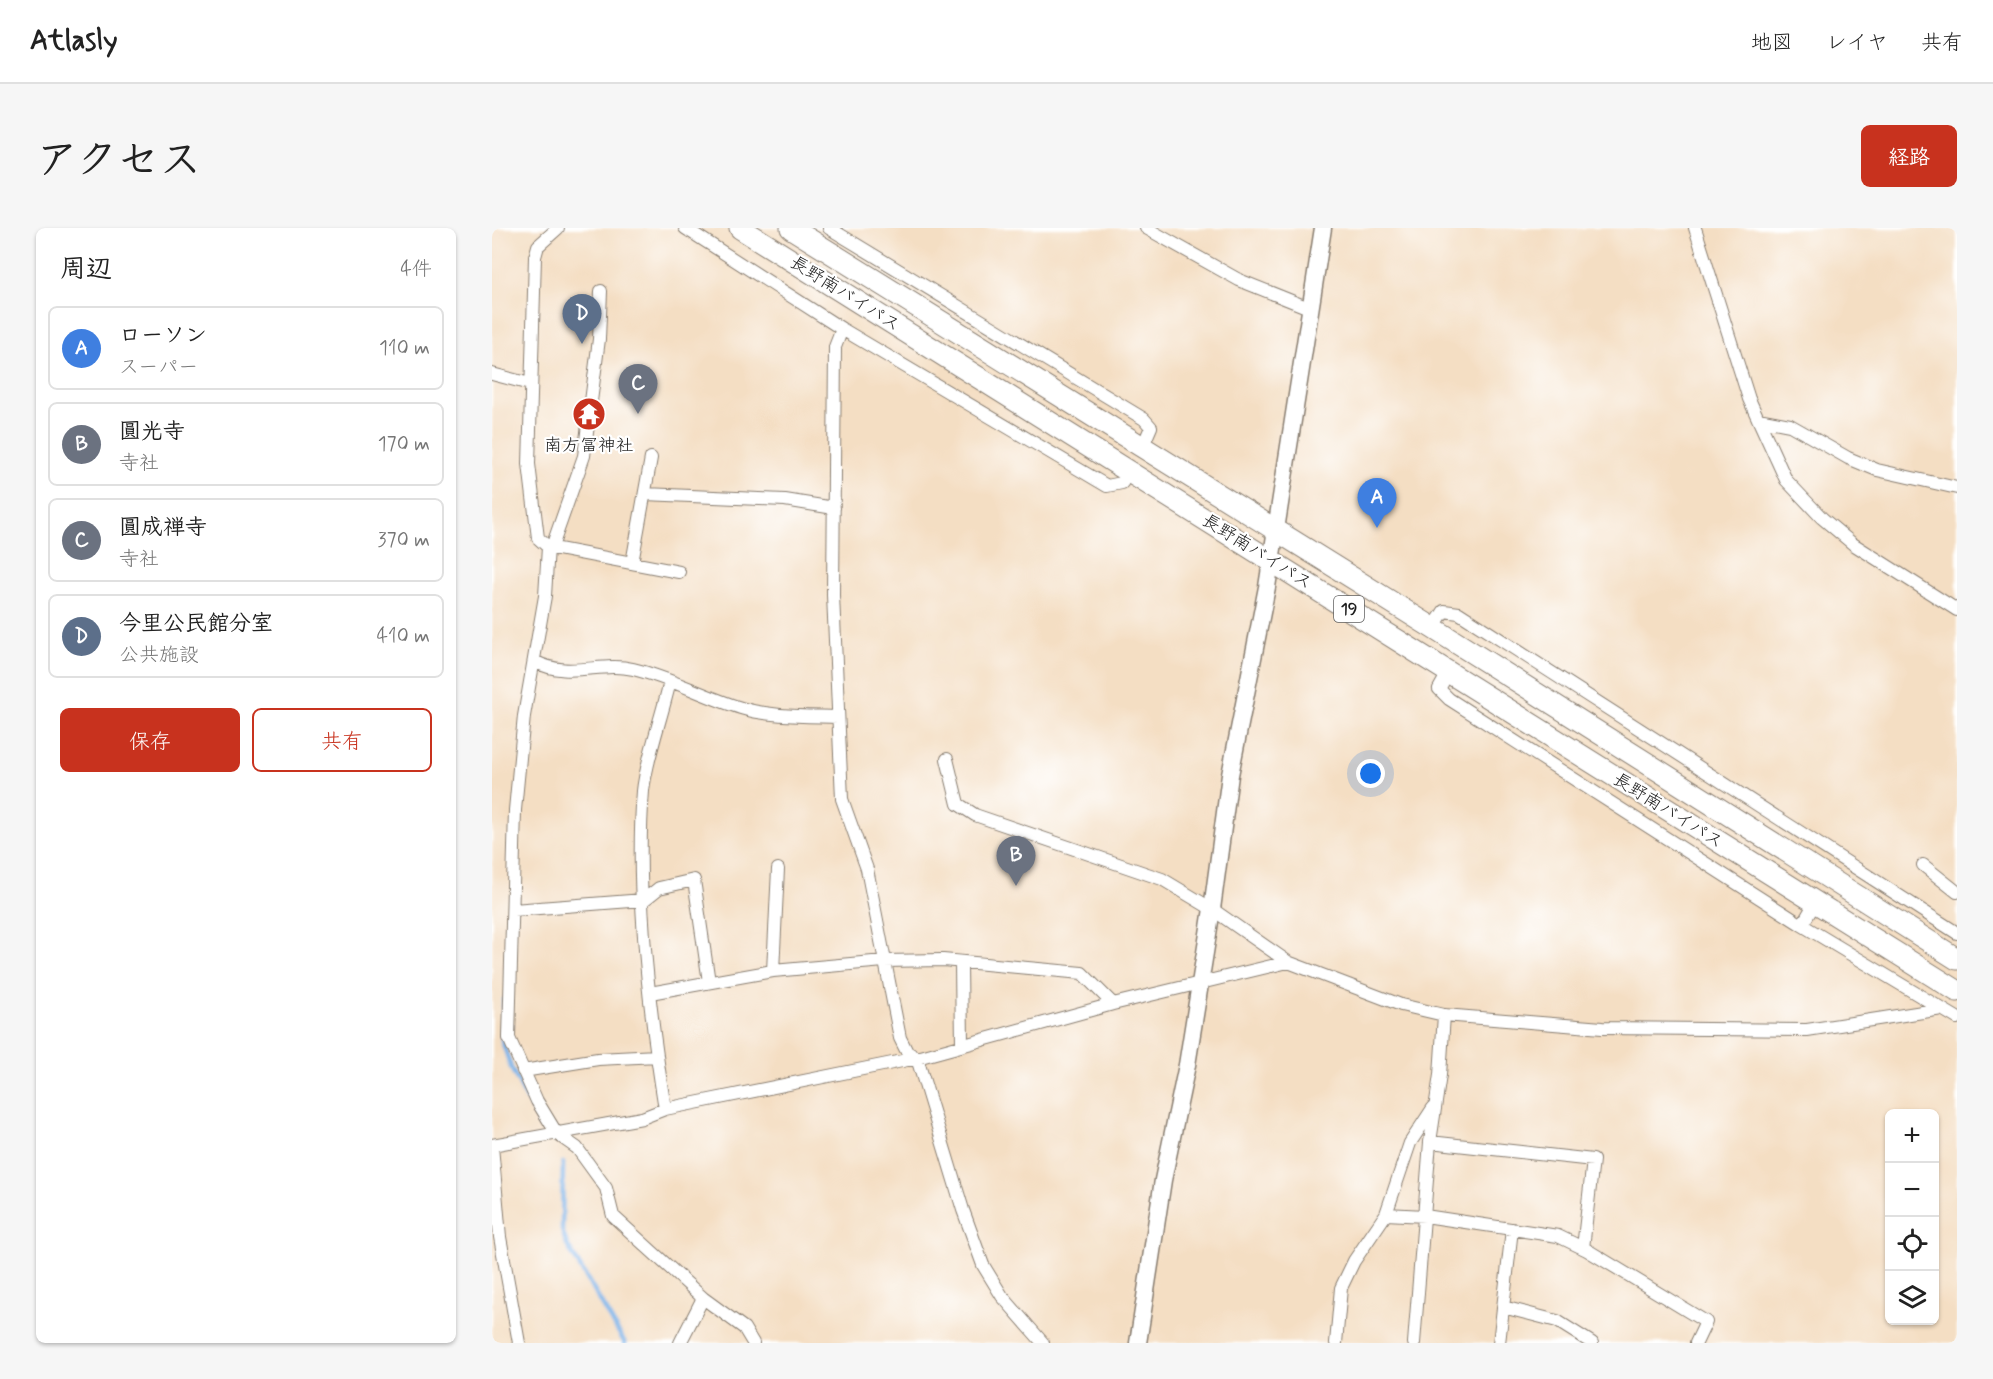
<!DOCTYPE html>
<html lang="ja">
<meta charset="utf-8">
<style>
:root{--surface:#fff;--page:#f6f6f6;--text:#222;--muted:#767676;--line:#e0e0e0;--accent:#c8321e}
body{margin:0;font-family:Mynerve,"Klee One",sans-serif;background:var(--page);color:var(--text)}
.controls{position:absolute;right:18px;bottom:18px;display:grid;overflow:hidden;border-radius:9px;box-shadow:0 2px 4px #0004}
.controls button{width:54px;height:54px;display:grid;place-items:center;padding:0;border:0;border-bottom:2px solid var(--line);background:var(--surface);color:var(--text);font:30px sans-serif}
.you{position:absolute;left:879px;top:546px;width:21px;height:21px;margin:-15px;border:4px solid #fff;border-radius:50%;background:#1a73e8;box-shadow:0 0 0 9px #1a73e833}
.badge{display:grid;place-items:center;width:39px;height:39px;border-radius:50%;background:var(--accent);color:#fff;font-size:20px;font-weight:700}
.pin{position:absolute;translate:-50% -50px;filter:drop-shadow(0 2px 3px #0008)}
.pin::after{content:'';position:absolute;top:32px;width:21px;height:18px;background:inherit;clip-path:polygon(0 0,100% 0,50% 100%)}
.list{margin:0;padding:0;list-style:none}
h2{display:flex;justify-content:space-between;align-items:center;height:78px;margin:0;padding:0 24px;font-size:26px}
h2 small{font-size:20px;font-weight:400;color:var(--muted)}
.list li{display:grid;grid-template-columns:39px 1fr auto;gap:18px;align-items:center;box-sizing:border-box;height:84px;margin:0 12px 12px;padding:0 12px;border:2px solid var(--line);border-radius:9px}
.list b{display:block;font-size:22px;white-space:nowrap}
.list p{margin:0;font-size:20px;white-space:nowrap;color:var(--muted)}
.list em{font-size:20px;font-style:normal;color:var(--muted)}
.actions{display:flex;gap:12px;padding:18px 24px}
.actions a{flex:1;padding:14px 0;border:2px solid var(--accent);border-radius:9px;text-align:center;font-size:21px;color:var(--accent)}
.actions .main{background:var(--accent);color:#fff}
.icon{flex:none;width:33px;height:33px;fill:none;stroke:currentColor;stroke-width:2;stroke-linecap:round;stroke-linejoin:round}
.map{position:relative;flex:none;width:1465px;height:1115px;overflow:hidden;border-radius:9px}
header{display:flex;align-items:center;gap:36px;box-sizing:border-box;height:84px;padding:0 30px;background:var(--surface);border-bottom:2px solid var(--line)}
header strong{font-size:28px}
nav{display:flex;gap:33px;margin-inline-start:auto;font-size:21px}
.intro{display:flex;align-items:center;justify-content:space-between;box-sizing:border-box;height:144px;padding:0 36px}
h1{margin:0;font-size:42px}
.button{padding:15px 27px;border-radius:9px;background:var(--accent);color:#fff;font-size:21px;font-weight:700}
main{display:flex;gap:36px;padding:0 36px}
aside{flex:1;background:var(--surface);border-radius:9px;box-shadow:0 2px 4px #0004}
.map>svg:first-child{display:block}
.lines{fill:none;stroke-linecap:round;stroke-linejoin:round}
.stream{stroke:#78b1e8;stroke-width:4.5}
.street-casing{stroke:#887d70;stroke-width:14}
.secondary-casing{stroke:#887d70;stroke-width:19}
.highway-casing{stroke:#887d70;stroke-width:23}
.street{stroke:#fff;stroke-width:12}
.secondary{stroke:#fff;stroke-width:16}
.highway{stroke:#fff;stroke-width:21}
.labels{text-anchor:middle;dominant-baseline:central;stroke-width:4.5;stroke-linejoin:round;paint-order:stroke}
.shield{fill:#fff;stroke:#606060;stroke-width:1.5}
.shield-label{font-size:16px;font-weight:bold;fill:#1c1c1c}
.street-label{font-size:18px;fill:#1c1c1c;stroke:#fff}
.poi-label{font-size:18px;fill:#1c1c1c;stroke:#fff}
</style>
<header>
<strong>Atlasly</strong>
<nav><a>地図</a><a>レイヤ</a><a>共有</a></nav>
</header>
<div class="intro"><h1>アクセス</h1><a class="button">経路</a></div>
<main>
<aside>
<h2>周辺<small>4件</small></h2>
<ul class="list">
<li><span class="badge" style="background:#3f7fe0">A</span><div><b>ローソン</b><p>スーパー</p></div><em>110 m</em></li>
<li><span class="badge" style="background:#6b7280">B</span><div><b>圓光寺</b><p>寺社</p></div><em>170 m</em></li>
<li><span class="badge" style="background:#6b7280">C</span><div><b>圓成禅寺</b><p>寺社</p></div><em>370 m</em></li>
<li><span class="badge" style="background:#5c6f8a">D</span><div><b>今里公民館分室</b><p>公共施設</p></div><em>410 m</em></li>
</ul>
<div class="actions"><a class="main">保存</a><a>共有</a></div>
</aside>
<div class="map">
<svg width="1465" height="1115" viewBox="0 0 1465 1115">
<rect width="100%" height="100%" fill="#fff"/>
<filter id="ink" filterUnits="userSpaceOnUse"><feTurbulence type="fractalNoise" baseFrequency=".0167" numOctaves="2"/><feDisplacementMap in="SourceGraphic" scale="12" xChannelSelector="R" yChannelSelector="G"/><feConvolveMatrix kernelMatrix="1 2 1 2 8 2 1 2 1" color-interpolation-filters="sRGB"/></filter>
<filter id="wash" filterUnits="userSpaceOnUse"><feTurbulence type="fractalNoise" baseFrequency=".008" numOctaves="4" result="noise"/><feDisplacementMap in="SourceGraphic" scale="24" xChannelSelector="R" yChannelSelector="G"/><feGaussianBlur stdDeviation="1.35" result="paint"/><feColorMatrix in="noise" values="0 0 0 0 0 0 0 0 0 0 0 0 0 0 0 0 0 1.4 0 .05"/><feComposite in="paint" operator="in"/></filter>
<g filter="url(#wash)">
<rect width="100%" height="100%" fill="#f4dec3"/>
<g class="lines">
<path class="stream" d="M12,772L10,812L19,840L49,898
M71,935L70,1002L75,1017L133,1115"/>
</g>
</g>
<g filter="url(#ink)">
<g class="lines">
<defs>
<path id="street" d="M66,0L46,18L43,29L37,236L46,310L56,319L53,368L32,488L23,582L17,810L45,873L65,906L85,920L114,960L121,988L211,1070L252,1100L261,1115
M193,0L350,101L615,258L630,255L637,244
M337,0L652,191L659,199L650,220
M654,0L747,52L817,80
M1203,0L1257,171L1294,252L1330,290L1361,316L1465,382
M109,63L107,111L92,228L61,316L56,319L187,344
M350,101L343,119L341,367L350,571L375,641L408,810L415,824L425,830L471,982L491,1037L510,1068L551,1115
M0,146L38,156
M1266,191L1298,197L1356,230L1385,242L1465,260
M153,266L293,272L342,280
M140,335L159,230
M941,400L952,383L967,385L1465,705
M42,433C77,452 108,433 141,441C179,450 213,469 249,480C279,489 314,488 345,489
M956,445L947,461L957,471L1310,697L1465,790
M455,531L466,576L483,587L670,651L720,681L796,734L909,777L952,787L1110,800L1315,802L1450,781
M1431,637L1465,664
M21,682L152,672L167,660L202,652L217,754
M1310,697L1323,675
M469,735L470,817
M281,743L286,641
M158,765L281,743L392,733L451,732L590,745L621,776
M31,843L106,831L165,828
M173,881C157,782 143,662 151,563C154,532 171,485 178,453
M938,914L1101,932L1091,1020
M0,917L150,890L173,881L425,830L621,776L796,734
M0,918L8,1009L27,1115
M894,986L933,988L1066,1008L1095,1022L1214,1094L1204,1115
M1011,1079L1065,1093L1100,1115
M188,1115L211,1070
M844,1115L849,1060L862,1033L894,986L918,915L941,880
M922,1115L938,914L948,847L952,787
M1007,1115L1020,1001"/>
<path id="secondary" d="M646,1115L671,952L695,837L720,681L738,547L775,359L831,0"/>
<path id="highway" d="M248,0L1465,763
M299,0L941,400L1465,731"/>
</defs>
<use href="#street" class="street-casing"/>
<use href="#secondary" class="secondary-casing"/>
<use href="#highway" class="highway-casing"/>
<use href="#street" class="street"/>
<use href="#secondary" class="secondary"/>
<use href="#highway" class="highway"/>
</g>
</g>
<defs>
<symbol id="temple-disc" viewBox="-11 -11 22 22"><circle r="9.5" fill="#c8321e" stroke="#fff"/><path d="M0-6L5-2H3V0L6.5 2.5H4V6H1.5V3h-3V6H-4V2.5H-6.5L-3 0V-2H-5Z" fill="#fff"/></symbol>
</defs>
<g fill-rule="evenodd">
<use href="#temple-disc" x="78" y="167" width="38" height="38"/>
</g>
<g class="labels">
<rect class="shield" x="842" y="368" width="30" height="26" rx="4.5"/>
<g class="shield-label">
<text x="857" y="381">19</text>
</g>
<g class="street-label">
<text transform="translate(353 66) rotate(32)">長野南バイパス</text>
<text transform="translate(765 324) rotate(32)">長野南バイパス</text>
<text transform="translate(1176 583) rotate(32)">長野南バイパス</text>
</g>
<g class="poi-label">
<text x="97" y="218">南方冨神社</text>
</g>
</g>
</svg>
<div class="controls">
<button>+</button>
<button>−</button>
<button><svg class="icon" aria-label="locate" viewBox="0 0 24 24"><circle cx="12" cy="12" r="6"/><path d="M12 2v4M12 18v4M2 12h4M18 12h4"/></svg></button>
<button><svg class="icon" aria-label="layers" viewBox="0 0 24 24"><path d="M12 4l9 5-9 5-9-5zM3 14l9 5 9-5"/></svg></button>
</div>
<div class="you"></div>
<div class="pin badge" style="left:885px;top:300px;background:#3f7fe0">A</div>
<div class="pin badge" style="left:524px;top:658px;background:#6b7280">B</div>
<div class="pin badge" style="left:146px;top:186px;background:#6b7280">C</div>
<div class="pin badge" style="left:90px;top:116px;background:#5c6f8a">D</div>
</div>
</main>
